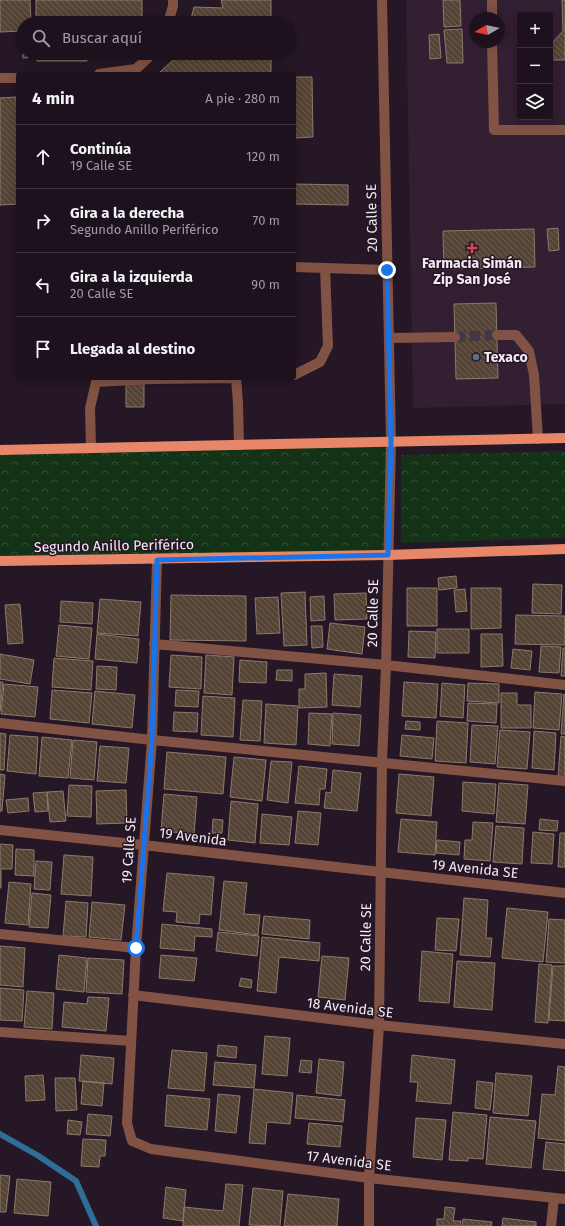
<!DOCTYPE html>
<html lang="es">
<meta charset="utf-8">
<style>
:root{--surface:#1c111c;--page:#251a25;--text:#f1f3f6;--muted:#a09da3;--line:#3a313b}
body{margin:0;font-family:"Fira Sans",sans-serif;background:var(--page);color:var(--text)}
.controls{position:absolute;right:12px;top:12px;display:grid;overflow:hidden;border-radius:4px;box-shadow:0 2px 10px #0003}
.controls button{width:36px;height:36px;display:grid;place-items:center;padding:0;border:0;border-bottom:1px solid var(--line);background:var(--surface);color:var(--text);font:20px sans-serif}
.compass{position:absolute;left:469px;top:12px;width:36px;height:36px;border-radius:50%;background:var(--surface);box-shadow:0 2px 10px #0003;rotate:261deg}
.stop{position:absolute;width:12px;height:12px;margin:-9px;border:3px solid #1a73e8;border-radius:50%;background:#fff}
.stop.end{background:#1a73e8;border-color:#fff;box-shadow:0 1px 4px #0008}
.list{margin:0;padding:0;list-style:none}
h2{display:flex;justify-content:space-between;align-items:center;height:52px;margin:0;padding:0 16px;font-size:17px}
h2 small{font-size:13px;font-weight:400;color:var(--muted)}
.list li{display:grid;grid-template-columns:26px 1fr auto;gap:12px;align-items:center;box-sizing:border-box;height:64px;padding:0 16px;border-top:1px solid var(--line)}
.list b{display:block;font-size:15px;white-space:nowrap}
.list p{margin:0;font-size:13px;white-space:nowrap;color:var(--muted)}
.list em{font-size:13px;font-style:normal;color:var(--muted)}
.icon{flex:none;width:22px;height:22px;fill:none;stroke:currentColor;stroke-width:2;stroke-linecap:round;stroke-linejoin:round}
.map{position:relative;flex:none;width:565px;height:1226px;overflow:hidden}
.search{position:absolute;background:var(--surface);box-shadow:0 2px 10px #0003;left:16px;top:16px;width:280px;height:44px;display:flex;align-items:center;gap:10px;box-sizing:border-box;padding:0 14px;border-radius:22px;color:var(--muted);font-size:15px}
.panel{position:absolute;background:var(--surface);box-shadow:0 2px 10px #0003;left:16px;top:72px;width:280px;height:308px;border-radius:4px}
.map>svg:first-child{display:block}
.built{fill:#321f32;fill-rule:evenodd}
.forest{fill:url(#forest-crowns)}
.lines{fill:none;stroke-linecap:round;stroke-linejoin:round}
.stream{stroke:#2e6d96;stroke-width:6}
.building{fill:url(#building-back-hatch);stroke:#8c7a6a}
.minor-tunnel{stroke:#443744;stroke-width:10;stroke-dasharray:10 5;stroke-linecap:butt}
.minor{stroke:#825244;stroke-width:10}
.major{stroke:#e88669;stroke-width:10}
.route{stroke:#1a73e8;stroke-width:5}
.health-dot{fill:#e0444e;stroke:#251725;stroke-width:1.5}
.service-dot{fill:#5c6f8a;stroke:#251725;stroke-width:1.5}
.labels{text-anchor:middle;dominant-baseline:central;stroke-width:3;stroke-linejoin:round;paint-order:stroke}
.street-label{font-size:14px;fill:#f3eaf3;stroke:#251725}
.poi-label{font-size:14px;font-weight:bold;fill:#f3eaf3;stroke:#251725}
</style>
<div class="map">
<svg width="565" height="1226" viewBox="0 0 565 1226">
<defs>
<pattern id="forest-crowns" width="20" height="18" patternUnits="userSpaceOnUse"><rect width="20" height="18" fill="#133216"/><path d="M2 6a3 3 0 1 1 6 0M12 15a3 3 0 1 1 6 0" fill="none" stroke="#365038"/></pattern>
<pattern id="building-back-hatch" width="6" height="6" patternUnits="userSpaceOnUse"><rect width="6" height="6" fill="#554435"/><path d="M-1 5l2 2M0 0l6 6M5-1l2 2" fill="none" stroke="#6e5f53"/></pattern>
</defs>
<rect width="100%" height="100%" fill="#251725"/>
<path class="built" d="M406,0H565V404L413,408ZM520,15H550V117H520ZM475,18H499V42H475Z"/>
<path class="forest" d="M387,446L384,552L0,561V451Z
M565,451V538L401,543V455Z"/>
<g class="lines">
<path class="stream" d="M0,1134L37,1155L76,1181L96,1226"/>
</g>
<path class="building" d="M0,0H30L31,23H23V31L0,32Z
M36,0H142V18H87V23H36Z
M221,0H271V23H190L194,7L223,8Z
M443,0H460L461,26L444,27Z
M562,0H565V60H550V45L563,31Z
M462,29L463,63H447L444,30Z
M439,34L441,58L430,59L429,35Z
M22,35L23,53H87V61H37V57L23,58Z
M177,53H271V74H158L173,60Z
M294,77H312L313,137L294,138Z
M16,97L18,142V204L0,205V98Z
M294,184L348,185V205L294,204Z
M558,228L559,250L549,251L547,229Z
M534,229L535,267L444,269L443,231Z
M496,303L498,378L456,379L454,304Z
M126,383H144V407H126Z
M456,576L457,588L439,590L438,578Z
M533,584L562,585L561,614L532,613Z
M407,588H437V626H407Z
M471,588H501V628L471,629Z
M465,589L467,611L456,612L454,590Z
M305,592L307,645L284,646L281,593Z
M366,593L367,619L335,620L334,594Z
M171,595L246,596V641L170,640Z
M324,596L325,620L311,621L310,597Z
M278,597L280,633L257,634L255,598Z
M100,599L141,602L138,636L97,633Z
M61,601L93,603L92,624L60,622Z
M20,604L23,643L8,644L5,605Z
M516,615L565,616V645L515,644Z
M330,623L365,627L362,654L327,649Z
M59,625L92,628L89,659L56,656Z
M311,626H322L323,647L312,648Z
M437,629H469V653H437Z
M409,631L436,632L435,658L408,657Z
M97,634L139,639L137,663L95,659Z
M481,634H502L503,666L481,667Z
M541,646L561,647L559,673L539,672Z
M563,648H565V676H561Z
M513,649L532,651L530,670L511,668Z
M0,654L34,660L30,684L0,679Z
M171,655L202,657L201,689L169,687Z
M206,655L234,657L232,695L204,693Z
M54,658L93,661L91,690L52,687Z
M240,660L267,662L266,683L239,682Z
M97,666L117,667L116,690L96,689Z
M277,670H292V681L276,680Z
M326,673L327,707L299,708V689H305V674Z
M334,674L362,676L360,707L332,705Z
M0,682H3L0,711Z
M404,682L438,684L436,718L402,716Z
M442,683L465,685L463,718L440,716Z
M468,683L499,684V703L467,701Z
M4,684L38,687L35,717L1,714Z
M52,690L92,693L89,723L50,719Z
M176,690L199,691L198,707L175,706Z
M95,691L135,695L132,728L92,724Z
M535,692L562,694L559,730L533,728Z
M501,693H517V705H531V728H501Z
M564,694H565V734H561Z
M203,696L235,698L233,737L201,735Z
M243,700L262,701L260,741L240,740Z
M468,703L497,704L496,723L467,721Z
M266,704L298,706L296,745L264,743Z
M174,712L198,713L197,732L173,731Z
M309,713L332,714L330,746L308,744Z
M333,713L361,715L359,746L332,744Z
M406,721L420,722V730L405,729Z
M437,721L468,723L466,763L435,761Z
M472,725L498,726L495,764L470,762Z
M500,730L530,732L527,769L497,767Z
M534,731L556,733L554,770L532,768Z
M0,733L6,734L4,770H0Z
M10,735L38,737L36,774L7,771Z
M402,735L434,738L432,759L400,756Z
M561,736L565,737V777H558Z
M42,737L72,740L68,778L39,776Z
M73,740L97,742L94,780L70,778Z
M100,746L129,748L126,783L97,781Z
M167,752L226,757L223,794L164,789Z
M234,757L266,760L262,801L230,797Z
M271,761L292,762L288,803L267,800Z
M299,766L327,769L325,789H320L319,805L295,803Z
M333,770L361,773L357,811L324,808L326,792L331,793Z
M0,774L5,775L2,811H0Z
M399,774L434,777L431,816L396,813Z
M463,782L496,784L494,814L462,811Z
M499,783L528,785L525,824L496,822Z
M69,785L92,786L91,817L67,816Z
M126,790L127,823L97,824L96,791Z
M63,791L66,821L50,822L47,792Z
M47,792L48,811L35,812L33,793Z
M164,794L197,797L194,834L161,831Z
M28,798L29,811L8,813L6,800Z
M231,801L258,804L255,843L228,840Z
M298,811L321,813L318,845L295,843Z
M262,814L292,817L289,845L260,843Z
M213,819L223,820L222,833H212Z
M401,819L437,822L435,855L398,852Z
M540,819L558,821L557,831L539,830Z
M473,822L493,823L490,861L464,859L465,840H472Z
M496,826L524,828L522,864L493,862Z
M533,832L554,834L552,864L531,863Z
M560,833H565V867H558Z
M437,840L460,842L459,855L436,853Z
M0,844L13,845L12,869H0Z
M16,849L34,850V876L15,875Z
M64,855L93,857L91,896L61,894Z
M36,861L52,862L50,890L34,889Z
M0,870H1V888H0Z
M167,873L214,877L211,915L200,914L199,924L176,922L177,912L163,911Z
M224,881L247,883L244,914L260,915L258,935L219,930Z
M9,882L31,884L28,925L5,923Z
M32,893L51,895L48,928L29,927Z
M464,898L488,900L486,938H492L490,957L460,955Z
M66,901L88,903L86,937L63,936Z
M92,902L125,905L121,940L89,937Z
M507,908L548,912L543,962L502,958Z
M264,916L310,920L309,939L262,934Z
M437,918L459,919L456,951L435,950Z
M549,919L565,920V963L546,962Z
M162,924L212,929V937L195,936L194,951L160,948Z
M218,932L259,936L257,956L216,951Z
M262,937L320,943L319,961L279,957L276,993L257,991Z
M0,946L25,948L23,987L0,985Z
M422,951L453,954L449,1003L419,1001Z
M59,955L87,958L84,992L56,989Z
M161,955L197,958L194,981L159,978Z
M322,956L349,958L345,1000L318,997Z
M88,958L124,960L122,994L86,992Z
M457,961L495,963L492,1010L454,1007Z
M539,964L552,965L548,1023L535,1022Z
M553,966H565V1021L549,1020Z
M241,978L252,980L251,988L239,986Z
M0,988L24,990L22,1021L0,1020Z
M27,991L54,993L52,1029L24,1027Z
M88,997L109,998L106,1031L62,1027L64,1002L87,1004Z
M265,1036L290,1038L287,1076L262,1074Z
M218,1045L237,1047L236,1058L217,1056Z
M172,1050L207,1053L204,1091L168,1088Z
M81,1055L114,1058L112,1084L79,1081Z
M412,1055L455,1060L451,1104L416,1101L418,1082H410Z
M319,1059L344,1062L341,1096L316,1093Z
M301,1060L312,1061L311,1073L299,1072Z
M215,1062L256,1065L254,1088L213,1085Z
M558,1066L565,1067V1141L538,1138L542,1094L555,1095Z
M496,1073L532,1076L528,1116L493,1113Z
M43,1075L45,1100L26,1101L25,1076Z
M55,1078H75L77,1110L56,1111Z
M83,1081L104,1083L102,1106L81,1104Z
M477,1081L493,1083L490,1110L475,1108Z
M254,1089L293,1093L290,1124L267,1122L265,1144L249,1143Z
M218,1094L240,1096L236,1133L215,1131Z
M167,1095L210,1099L207,1130L165,1126Z
M297,1095L345,1100L343,1122L295,1118Z
M453,1112L487,1115L483,1159L468,1158V1161L449,1160Z
M88,1114L112,1116L110,1136L86,1134Z
M490,1117L536,1121L531,1168L486,1164Z
M416,1118L446,1120L442,1160L413,1157Z
M68,1120L82,1122L80,1135L67,1134Z
M309,1123L342,1126L340,1147L307,1144Z
M83,1139L106,1140L105,1156H100L99,1167L81,1166Z
M546,1142L565,1144V1171L543,1169Z
M0,1175L10,1176L6,1212H0Z
M17,1179L51,1182L48,1216L14,1213Z
M226,1184L243,1185L239,1226H183L184,1207L223,1211Z
M166,1187L186,1190L183,1221L163,1218Z
M253,1188L283,1191L280,1226L249,1225Z
M288,1194L339,1199L337,1226H284Z
M445,1207L455,1208L453,1221H461L460,1226H437V1219H444Z
M503,1218L536,1222V1226H502Z
M463,1219L492,1222L491,1226H462Z"/>
<g class="lines">
<path class="minor-tunnel" d="M455,337L497,335"/>
<path class="minor" d="M492,0V18
M168,23L173,6V0
M492,42L494,130H565
M99,74L136,69L153,53
M0,78H18
M294,267L387,270
M497,335H516L529,351L534,375L538,439
M389,338L455,337
M294,375L320,362L328,346L325,268
M236,378L238,403L239,445
M91,448L90,408L96,382L151,379L234,378
M157,560L152,740L136,948L127,1123L132,1141L151,1149L369,1178L565,1199
M154,644L386,665L565,685
M0,723L152,740L565,781
M0,830L143,845L565,893
M0,934L136,948
M133,995L379,1025L565,1044
M0,1032L131,1041
M369,1226V1178L379,1025L382,762L386,665L391,442L382,0
M551,1226L554,1198"/>
<path class="major" d="M0,450L565,438
M0,561L388,555L565,549"/>
</g>
<g class="lines">
<path class="route" d="M136,948L152,740L157,560L388,555L391,442L387,270"/>
</g>
<path class="health-dot" d="M470 242h4v4h4v4h-4v4h-4v-4h-4v-4h4z"/>
<circle class="service-dot" cx="476" cy="357" r="4"/>
<g class="labels">
<g class="street-label">
<text transform="translate(372 218) rotate(-91)">20 Calle SE</text>
<text transform="translate(114 546) rotate(-1)">Segundo Anillo Periférico</text>
<text transform="translate(373 613) rotate(-89)">20 Calle SE</text>
<text transform="translate(193 837) rotate(7)">19 Avenida</text>
<text transform="translate(129 850) rotate(-86)">19 Calle SE</text>
<text transform="translate(475 869) rotate(6)">19 Avenida SE</text>
<text transform="translate(366 937) rotate(-89)">20 Calle SE</text>
<text transform="translate(350 1008) rotate(7)">18 Avenida SE</text>
<text transform="translate(349 1161) rotate(7)">17 Avenida SE</text>
</g>
<g class="poi-label">
<text x="472" y="263">Farmacia Simán<tspan x="472" dy="16">Zip San José</tspan></text>
<text x="484" y="357" text-anchor="start">Texaco</text>
</g>
</g>
</svg>
<div class="controls">
<button>+</button>
<button>−</button>
<button><svg class="icon" aria-label="layers" viewBox="0 0 24 24"><path d="M12 4l9 5-9 5-9-5zM3 14l9 5 9-5"/></svg></button>
</div>
<svg class="compass" viewBox="-18 -18 36 36"><path d="M0-13l5 13h-10z" fill="#e53935"/><path d="M0 13l5-13h-10z" fill="#a09da3"/></svg>
<div class="stop" style="left:136px;top:948px"></div>
<div class="stop end" style="left:387px;top:270px"></div>
<div class="search"><svg class="icon" aria-label="search" viewBox="0 0 24 24"><circle cx="10" cy="10" r="6"/><path d="M15 15l6 6"/></svg>Buscar aquí</div>
<section class="panel">
<h2>4 min<small>A pie · 280 m</small></h2>
<ul class="list">
<li><svg class="icon" aria-label="ahead" viewBox="0 0 24 24"><path d="M12 20V5M6 11l6-6 6 6"/></svg><div><b>Continúa</b><p>19 Calle SE</p></div><em>120 m</em></li>
<li><svg class="icon" aria-label="right" viewBox="0 0 24 24"><path d="M7 20v-9h11M14 6l5 5-5 5"/></svg><div><b>Gira a la derecha</b><p>Segundo Anillo Periférico</p></div><em>70 m</em></li>
<li><svg class="icon" aria-label="left" viewBox="0 0 24 24"><path d="M17 20v-9H6M10 6l-5 5 5 5"/></svg><div><b>Gira a la izquierda</b><p>20 Calle SE</p></div><em>90 m</em></li>
<li><svg class="icon" aria-label="arrive" viewBox="0 0 24 24"><path d="M6 21V4h12l-3 4 3 4H6"/></svg><div><b>Llegada al destino</b></div></li>
</ul>
</section>
</div>
